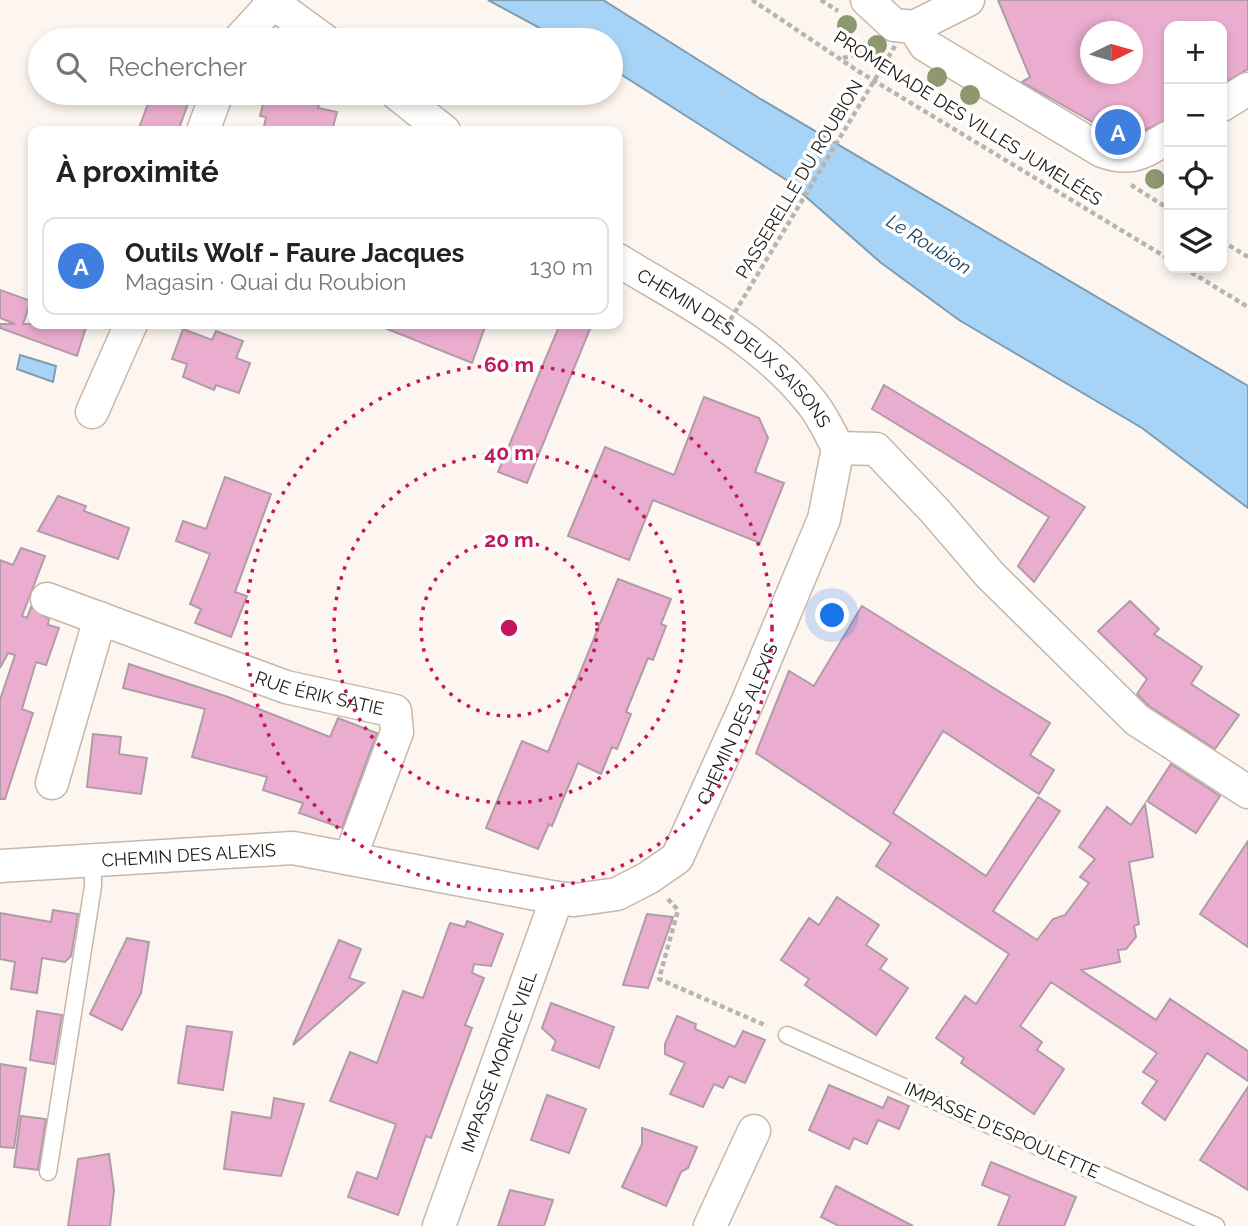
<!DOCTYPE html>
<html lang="fr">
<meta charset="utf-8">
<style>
:root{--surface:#fff;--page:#f6f6f6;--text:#222;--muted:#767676;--line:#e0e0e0;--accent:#ea580c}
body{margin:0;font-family:Raleway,sans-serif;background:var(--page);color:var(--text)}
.controls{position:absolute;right:21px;top:21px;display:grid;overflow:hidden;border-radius:14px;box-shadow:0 4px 10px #0003}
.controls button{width:63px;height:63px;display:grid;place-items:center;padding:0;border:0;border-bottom:2px solid var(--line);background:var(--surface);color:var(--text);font:35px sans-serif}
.compass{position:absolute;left:1080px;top:21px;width:63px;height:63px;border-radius:50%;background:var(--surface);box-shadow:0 4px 10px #0003;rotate:85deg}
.you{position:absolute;left:833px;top:616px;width:24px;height:24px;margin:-18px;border:5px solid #fff;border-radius:50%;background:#1a73e8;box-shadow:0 0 0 10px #1a73e833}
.badge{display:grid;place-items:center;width:46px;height:46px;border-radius:50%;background:var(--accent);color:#fff;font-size:23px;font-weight:700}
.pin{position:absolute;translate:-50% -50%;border:4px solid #fff;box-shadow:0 2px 7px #0006}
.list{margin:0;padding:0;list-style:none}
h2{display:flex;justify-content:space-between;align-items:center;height:91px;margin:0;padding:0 28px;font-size:30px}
h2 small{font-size:23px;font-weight:400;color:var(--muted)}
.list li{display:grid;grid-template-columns:46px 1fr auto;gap:21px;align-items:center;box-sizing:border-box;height:98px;margin:0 14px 14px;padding:0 14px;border:2px solid var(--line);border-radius:14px}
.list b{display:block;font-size:26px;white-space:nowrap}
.list p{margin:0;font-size:23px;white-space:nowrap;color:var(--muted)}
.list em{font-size:23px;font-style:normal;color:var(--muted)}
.icon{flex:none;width:38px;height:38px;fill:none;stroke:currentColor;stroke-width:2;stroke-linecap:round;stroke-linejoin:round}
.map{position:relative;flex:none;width:1248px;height:1226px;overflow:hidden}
.search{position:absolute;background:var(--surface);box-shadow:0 4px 10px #0003;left:28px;top:28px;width:595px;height:77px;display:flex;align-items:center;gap:18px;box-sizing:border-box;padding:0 24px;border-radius:38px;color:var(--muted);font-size:26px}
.panel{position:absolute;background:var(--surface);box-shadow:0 4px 10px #0003;left:28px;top:126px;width:595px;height:203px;border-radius:14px}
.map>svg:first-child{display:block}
.water{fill:#a7d4f6;stroke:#7e9cb2;stroke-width:2}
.building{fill:#ebadcf;stroke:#b09ca7;stroke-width:2;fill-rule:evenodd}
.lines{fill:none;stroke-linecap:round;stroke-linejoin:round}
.service-casing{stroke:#c7b7a8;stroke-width:19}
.minor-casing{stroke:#c7b7a8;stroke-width:35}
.path{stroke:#bab4ae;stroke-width:4.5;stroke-dasharray:5 3.5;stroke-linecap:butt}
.service{stroke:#fff;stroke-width:16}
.minor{stroke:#fff;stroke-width:32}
.path-bridge{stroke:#bab4ae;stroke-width:4.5;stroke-dasharray:5 3.5;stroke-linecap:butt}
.tree{fill:#8d9770}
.ring{fill:none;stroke:#c2185b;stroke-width:3.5;stroke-dasharray:3.5 7}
.labels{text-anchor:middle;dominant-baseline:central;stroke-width:7;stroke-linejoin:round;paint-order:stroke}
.street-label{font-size:18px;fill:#1f1a14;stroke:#fff}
.water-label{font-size:19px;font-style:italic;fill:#1a4562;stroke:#fff}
.centre{fill:#c2185b;stroke:#fff;stroke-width:3.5}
.ring-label{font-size:21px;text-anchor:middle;font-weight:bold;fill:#c2185b;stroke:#fff;stroke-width:7;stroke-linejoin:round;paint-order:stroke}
</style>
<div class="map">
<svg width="1248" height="1226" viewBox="0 0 1248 1226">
<rect width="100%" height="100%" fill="#fdf6f0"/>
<path class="water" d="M488,0H603L759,98L1248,386V508L1142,428L959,320L880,262L788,181L611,68V40H562Z
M20,355L56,366L53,382L17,369Z"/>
<path class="building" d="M998,0H1248V69L1222,84V26H1169V119L1132,136H1117L1022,82L1030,77ZM1090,32H1132V74H1090Z
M158,93H192L178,131H138L150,98L156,100Z
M266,93H287L320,101L318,108L337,112L332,131H263L266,117L260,116Z
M0,290L31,301L23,324H87L77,356L0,328V324H15L0,318Z
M375,324H486L472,363Z
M560,324H592L527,483L498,472Z
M183,329L212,340L216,331L243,341L236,358L250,363L239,393L216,385L214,390L183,377L187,364L172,359Z
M884,385L1085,507L1034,582L1018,566L1049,517L872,409Z
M704,397L759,418L768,438L755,472L784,483L760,543L653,500L629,560L568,536L605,447L674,475Z
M225,477L271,494L235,592L247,596L231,637L195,623L201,609L190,604L210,554L176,541L183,521L206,529Z
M58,496L86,506L84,511L129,528L118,559L38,531Z
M21,548L45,556L22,616L27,618L31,607L49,619L48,625L59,628L46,665L36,662L22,709L33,713L5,799H0V700L15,655L8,653L0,668V560L13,565Z
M618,579L671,599L661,624L666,626L653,660L648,658L626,712L631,714L617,749L612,747L601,774L578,763L552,826L549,824L538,849L486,828L522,741L548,752Z
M1130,601L1159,629L1154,634L1202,667L1191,684L1239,715L1215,749L1149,706L1137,694L1147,679L1098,631Z
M862,606L1050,723L1030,755L1054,770L1039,794L943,731L893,813L986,876L1038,797L1060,811L993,911L1037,940L1053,919L1065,915L1089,883L1080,877L1095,859L1079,847L1107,807L1131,825L1145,804L1153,857L1129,862L1139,924L1134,926L1136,937L1126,949L1118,950L1120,962L1081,970L1156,1020L1170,999L1248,1051V1081L1207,1053L1165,1120L1142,1103L1157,1081L1143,1072L1157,1053L1051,982L1020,1026L1042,1042L1037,1050L1064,1069L1034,1114L961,1063L964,1058L936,1038L965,996L976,1004L1009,954L876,866L891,843L756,753L789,671L814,686Z
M129,664L228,697L330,737L338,718L377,733L342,828L299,813L303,803L263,790L267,777L192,757L205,709L123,688Z
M93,734L121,737L119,754L147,758L141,794L87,787Z
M1171,764L1220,796L1196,833L1147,801Z
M1248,841V947L1200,914Z
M837,897L879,925L866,945L887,959L880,969L908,988L876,1035L805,985L809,979L781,960L809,918L819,925Z
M53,910L78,914L71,956L65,962L42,958L37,993L11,989L15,962L0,959V913L51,922Z
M647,914L673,917L648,988L623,985Z
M467,921L503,934L491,966L474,964L472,973L484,978L465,1025L472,1028L431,1138L426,1136L398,1215L348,1197L357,1172L377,1179L396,1124L330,1101L350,1052L377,1063L403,991L423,998L450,923L465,927Z
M127,938L149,942L141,993L122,1030L90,1014Z
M339,940L361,949L349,978L364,983L293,1045Z
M551,1003L614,1027L599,1068L552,1050L556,1041L542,1028Z
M37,1011L62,1015L54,1064L30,1060Z
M677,1016L696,1024L695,1029L735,1047L743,1031L765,1040L745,1083L729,1076L723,1088L714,1084L703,1107L670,1094L685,1063L665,1054V1044Z
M187,1026L232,1032L223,1090L178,1083Z
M0,1064L26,1068L14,1148L0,1147Z
M829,1085L883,1108L888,1097L909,1106L899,1129L878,1120L867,1144L854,1138L849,1149L809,1130Z
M1248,1087V1190L1200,1160Z
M547,1095L586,1109L569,1153L531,1140Z
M274,1098L304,1104L281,1176L224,1169L232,1112L271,1118Z
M21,1116L46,1119L38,1170L14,1167Z
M642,1128L697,1147L688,1168L681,1172L666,1206L622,1187L642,1144Z
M109,1154L114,1190L110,1226H68L78,1159Z
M991,1162L1076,1197L1064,1226H998L1010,1196L982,1185Z
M836,1186L913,1226H839L821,1217Z
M510,1190L553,1200L544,1226H498Z"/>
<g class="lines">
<defs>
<path id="service" d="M787,1035L1216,1226
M48,1172L93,886V860"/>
<g id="minor">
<path d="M269,0L324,40"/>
<path d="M867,0L894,25L914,27L925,45L1102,151C1132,162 1144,152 1169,137"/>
<path d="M914,27L968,0"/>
<path d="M239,40L273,3"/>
<path d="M396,93L444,131"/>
<path d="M1222,105L1248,89"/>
<path d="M203,131L217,93"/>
<path id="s1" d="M618,260C685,301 762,339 811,402C822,415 830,433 838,448"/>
<path d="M92,412L131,324"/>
<path d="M838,448L876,449L935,511L990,575L1137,720L1248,792"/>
<path id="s2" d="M47,599L286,687L395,711L397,732L350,858"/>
<path d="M52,783L100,618"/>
<path id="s3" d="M0,866L293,848L557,898L575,900L617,894L648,878L677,858L747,703L824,519L838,448"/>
<path id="s4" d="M439,1226L557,898"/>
<path d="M710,1226L754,1131"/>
</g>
</defs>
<use href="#service" class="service-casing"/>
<use href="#minor" class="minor-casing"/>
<path class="path" d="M752,0L858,71L1169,259
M821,0L838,11
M843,58L877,50
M1131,185L1169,209
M1222,241L1248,257
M1184,268L1248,307
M668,899L678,910L659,979L767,1026"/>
<use href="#service" class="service"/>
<use href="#minor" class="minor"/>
<path class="path-bridge" d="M726,327L895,46"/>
</g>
<g class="tree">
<circle cx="847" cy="25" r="10"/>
<circle cx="877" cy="45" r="10"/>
<circle cx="937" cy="77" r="10"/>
<circle cx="970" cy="95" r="10"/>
<circle cx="1155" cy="179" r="10"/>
</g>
<g class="ring">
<circle cx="509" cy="628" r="88"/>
<circle cx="509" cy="628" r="175"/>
<circle cx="509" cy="628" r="263"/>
</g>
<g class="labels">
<g class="street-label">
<text transform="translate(968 118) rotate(32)">PROMENADE DES VILLES JUMELÉES</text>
<text transform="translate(799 179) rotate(-59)">PASSERELLE DU ROUBION</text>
<text stroke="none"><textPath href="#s1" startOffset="147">CHEMIN DES DEUX SAISONS</textPath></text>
<text stroke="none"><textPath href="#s2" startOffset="289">RUE ÉRIK SATIE</textPath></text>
<text stroke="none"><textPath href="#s3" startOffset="840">CHEMIN DES ALEXIS</textPath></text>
<text stroke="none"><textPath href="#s3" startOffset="189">CHEMIN DES ALEXIS</textPath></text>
<text stroke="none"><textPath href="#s4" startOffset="175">IMPASSE MORICE VIEL</textPath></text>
<text transform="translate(1002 1130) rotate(24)">IMPASSE D'ESPOULETTE</text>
</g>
<g class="water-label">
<text transform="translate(929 244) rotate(32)">Le Roubion</text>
</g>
</g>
<circle cx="509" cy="628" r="10" class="centre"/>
<g class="ring-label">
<text x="509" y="372">60 m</text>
<text x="509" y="460">40 m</text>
<text x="509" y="547">20 m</text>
</g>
</svg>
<div class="controls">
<button>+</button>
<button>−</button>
<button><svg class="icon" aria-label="locate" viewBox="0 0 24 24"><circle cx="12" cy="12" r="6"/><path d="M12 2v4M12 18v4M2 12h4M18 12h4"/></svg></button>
<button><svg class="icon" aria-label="layers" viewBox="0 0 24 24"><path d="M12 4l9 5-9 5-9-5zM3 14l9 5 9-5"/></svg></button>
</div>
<svg class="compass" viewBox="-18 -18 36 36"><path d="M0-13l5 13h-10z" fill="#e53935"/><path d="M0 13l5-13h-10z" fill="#767676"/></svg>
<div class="you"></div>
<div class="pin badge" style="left:1118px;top:132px;background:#3f7fe0">A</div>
<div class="search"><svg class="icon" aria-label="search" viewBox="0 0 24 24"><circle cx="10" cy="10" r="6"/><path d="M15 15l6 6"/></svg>Rechercher</div>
<section class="panel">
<h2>À proximité<small></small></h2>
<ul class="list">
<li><span class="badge" style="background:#3f7fe0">A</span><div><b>Outils Wolf - Faure Jacques</b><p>Magasin · Quai du Roubion</p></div><em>130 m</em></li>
</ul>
</section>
</div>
